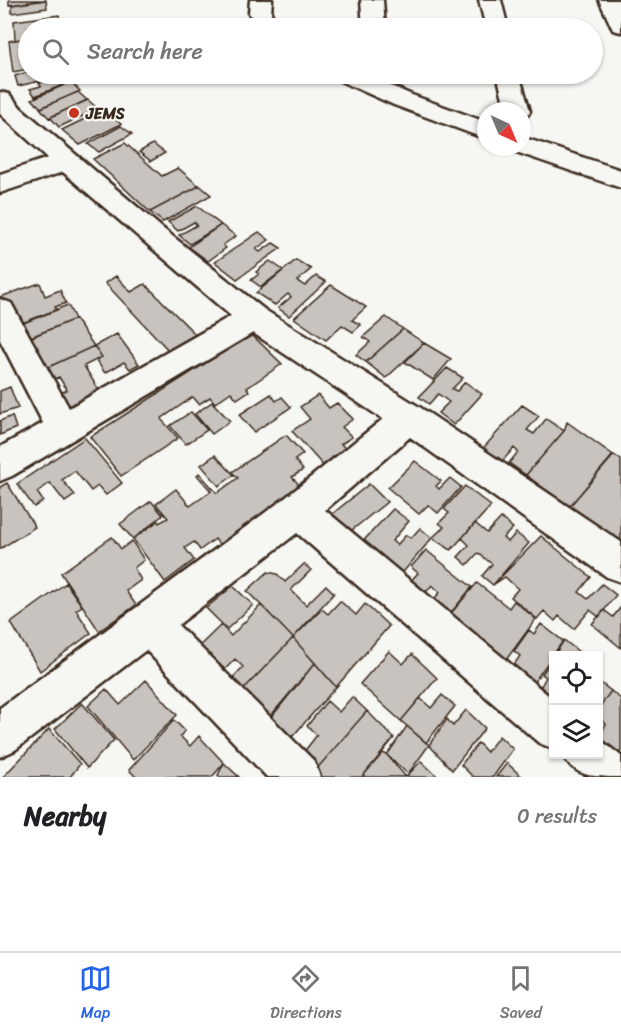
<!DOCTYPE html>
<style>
:root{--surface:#fff;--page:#f2f2f2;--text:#202124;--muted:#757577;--line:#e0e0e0;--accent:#2563eb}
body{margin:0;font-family:Sriracha,sans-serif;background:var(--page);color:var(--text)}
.controls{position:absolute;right:18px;bottom:18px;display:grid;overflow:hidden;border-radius:0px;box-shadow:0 2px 4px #0004}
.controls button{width:54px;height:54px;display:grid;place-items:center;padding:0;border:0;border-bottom:2px solid var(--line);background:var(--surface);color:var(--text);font:30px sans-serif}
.compass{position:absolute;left:477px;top:102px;width:54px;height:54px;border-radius:50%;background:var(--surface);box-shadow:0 2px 4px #0004;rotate:136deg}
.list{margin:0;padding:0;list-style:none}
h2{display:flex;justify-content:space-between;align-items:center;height:78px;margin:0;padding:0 24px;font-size:26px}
h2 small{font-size:20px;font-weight:400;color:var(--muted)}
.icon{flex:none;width:33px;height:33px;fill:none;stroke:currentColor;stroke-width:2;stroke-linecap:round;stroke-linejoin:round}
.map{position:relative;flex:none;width:621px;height:777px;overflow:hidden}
.search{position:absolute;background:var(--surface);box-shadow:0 2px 4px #0004;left:18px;right:18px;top:18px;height:66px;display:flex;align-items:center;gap:15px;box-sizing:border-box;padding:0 21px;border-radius:33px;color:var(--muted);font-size:22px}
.sheet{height:174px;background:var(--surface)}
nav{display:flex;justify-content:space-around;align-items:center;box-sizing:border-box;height:84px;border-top:2px solid var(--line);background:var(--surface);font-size:16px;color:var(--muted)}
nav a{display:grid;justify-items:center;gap:3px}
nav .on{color:var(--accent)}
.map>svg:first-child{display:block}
.building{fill:#c8c3be;stroke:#3b2a1e;stroke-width:1.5}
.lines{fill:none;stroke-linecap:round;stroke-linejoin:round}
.minor-casing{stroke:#3b2a1e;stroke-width:5}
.minor{fill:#f6f6f2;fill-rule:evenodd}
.poi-dot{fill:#c8321e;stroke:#f6f6f2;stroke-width:2}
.labels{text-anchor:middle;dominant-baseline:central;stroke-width:4.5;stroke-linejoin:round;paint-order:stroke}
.far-poi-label{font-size:16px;font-weight:bold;fill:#3b2a1e;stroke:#f6f6f2;text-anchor:start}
</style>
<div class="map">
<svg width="621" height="777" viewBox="0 0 621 777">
<rect width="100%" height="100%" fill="#f6f6f2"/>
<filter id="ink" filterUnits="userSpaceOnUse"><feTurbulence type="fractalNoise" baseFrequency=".0167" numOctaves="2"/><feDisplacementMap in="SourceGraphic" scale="12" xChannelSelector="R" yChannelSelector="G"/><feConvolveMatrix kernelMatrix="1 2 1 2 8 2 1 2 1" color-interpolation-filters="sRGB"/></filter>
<g filter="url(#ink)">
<path class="building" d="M9,0H46L9,5Z
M46,0L47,8L12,13V5Z
M59,15L61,28H28V38L15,40L14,21Z
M28,38V69L13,72L9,41Z
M28,72L67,74V75L18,86L15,76Z
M57,78L63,85L35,96L30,89L41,86L39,83Z
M71,82L80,91L41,108L32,99Z
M78,92L87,100L49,118L40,108Z
M88,100L98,109L59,127L50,117Z
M103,110L121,124L80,145L62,130Z
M121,126L132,134L99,152L88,144Z
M125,143L162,176L178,168L199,186L150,212L93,159Z
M153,144L165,153L151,161L139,152Z
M198,184L211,195L163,222L150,212L199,186Z
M197,206L221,225L190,244L179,235L197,225L194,222L178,231L168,222Z
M221,225L236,236L223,245L226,248L208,261L189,247Z
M259,232L269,240L256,249L260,252L273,243L281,248L237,279L215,262Z
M296,260L311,269L297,281L305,286L316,276L326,282L289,316L278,308L291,297L288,294L275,305L256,293Z
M270,261L283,270L261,287L251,280L259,274L256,272Z
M116,276L131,292L145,284L198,337L172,354L105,283Z
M40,283L45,296L60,290L66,303L55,307L57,310L11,328L0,297Z
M331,285L366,307L352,320L361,325L353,332L342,325L326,340L294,318Z
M68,305L75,319L18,342L12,327Z
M386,317L403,329L366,362L356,355L370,342L363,337Z
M75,319L94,346L40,371L22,341Z
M403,329L424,343L386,378L366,362Z
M117,334L139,364L130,369L124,362L105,373L96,360L102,357L94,346Z
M251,334L282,364L247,388L249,391L237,399L231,392L215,403L210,397L199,404L193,397L161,419L178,438L121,476L90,437Z
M424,343L451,359L433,380L405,362Z
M94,346L102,357L84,366L100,392L61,412L52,397L67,390L59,377L45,383L40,371Z
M447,368L463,378L452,389L457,391L465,382L482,394L454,425L438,413L449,402L438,394L429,404L419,397Z
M10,387L18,408L0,414V391Z
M271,394L276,401L282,397L291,407L254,432L239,415Z
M318,395L329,408L337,403L353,419L342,427L352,437L341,444L351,454L328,471L292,431L310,419L300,407Z
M212,402L230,421L212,434L195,414Z
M522,405L539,416L527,430L534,434L546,419L564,431L526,475L509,463L518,452L514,448L496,468L477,455Z
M191,412L207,430L186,444L170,426Z
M12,416L16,428L0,435V421Z
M567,422L613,455L569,507L526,475L564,431Z
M286,435L303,454L295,460L303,470L292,477L302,488L221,547L215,539L200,550L194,542L185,548L194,560L165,582L133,539L158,521L159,523L168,518L156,504L176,489L190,506L211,491L197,475L199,473L217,493L238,478L232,472Z
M85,438L122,483L106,495L98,486L91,491L75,471L62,480L75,495L65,502L50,483L37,492L43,501L34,507L17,484Z
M215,455L234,475L219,486L201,465Z
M614,455L621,460V542L619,545L569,507Z
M415,461L441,481L436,486L439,489L450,478L461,487L438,513L428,505L419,514L388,488Z
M7,483L35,527L0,549V487Z
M369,484L387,502L337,542L320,524Z
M465,486L491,506L451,550L432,538L444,527L439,523L449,513L444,509Z
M151,501L163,515L133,539L120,524Z
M393,509L409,521L392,541L397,545L406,535L411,538L420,528L432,538L393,584L354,551Z
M501,518L513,528L503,538L508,542L516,533L529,543L493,585L482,576L492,564L478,553L467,565L458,557L469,545L462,538L475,523L487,533Z
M541,536L591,577L579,592L588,599L602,584L616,595L599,617L590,610L574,629L559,616L555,621L544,611L537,619L511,597L518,589L505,577L493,585Z
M112,537L121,549L132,541L144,560L134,568L141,580L126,591L136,605L99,631L61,573Z
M426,550L472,587L440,626L422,613L440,592L432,585L415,605L400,592L418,573L411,567Z
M304,564L311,570L291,590L306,605L326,585L334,593L293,638L247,591L268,572L277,574L285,582Z
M66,583L82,606L76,610L91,633L40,671L11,623Z
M477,583L509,608L514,601L536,619L495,675L440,626Z
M233,586L253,605L227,629L206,608Z
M340,601L356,615L365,604L389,626L336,687L293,638L322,609L328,614Z
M261,605L293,638L237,696L226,685L243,667L235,659L212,683L189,656L221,625L231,636Z
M621,607V648L592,624L604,610L613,617Z
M541,624L563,641L527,692L506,676L520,656L514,651L529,630L534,634Z
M293,638L315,663L263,725L237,696Z
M564,640L584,656H554Z
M389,651L403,664L412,654L437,678L401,721L360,684Z
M554,656V712L527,692L534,683L541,686L546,677L542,674Z
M315,663L336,687L284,746L265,725Z
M146,680L177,715L133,760L88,706L106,689L120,705Z
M598,681L611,691L598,709Z
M611,691L621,699V751L619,755L598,739L606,724L598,718V709Z
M442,695L455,706L426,743L401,721L420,698L431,708Z
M352,697L367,711L314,772L300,757L317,735L307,726L327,701L339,712Z
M82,703L114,740L87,768L55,729Z
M466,710L485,728L452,770L429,745L447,719L453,726Z
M367,711L394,738L362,777H319L314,772Z
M174,720L185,731L180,736L190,746L199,736L224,763L212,777H136L129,770Z
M407,726L429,745L408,774L387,755Z
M49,729L80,764L70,777H3Z
M499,736L513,749L493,777H473L461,765L478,743L487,752Z
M383,753L387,755L406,777H362Z
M421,761L438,777H406Z
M224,763L239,777H220L218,775Z
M507,763L522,777H496Z"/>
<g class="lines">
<defs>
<path id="minor" d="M250,0H272L271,13L279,28H257L249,13Z
M361,0H383L385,28H363Z
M479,0H501L508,28H486Z
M599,0H621V32L613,30Z
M332,74H363L412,95L486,122V139L394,105L336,79Z
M497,74H519L530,111L527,116L522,118V111H506Z
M0,92L9,94L21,108L161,227L265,310L421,408L621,542V582L607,577L410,437L325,510L554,700V749L539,743L297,533L178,625L314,761L320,777H267L146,650L15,750L0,757V708L285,498L383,419L253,333L12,476L0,481V447L43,423L0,340V299L11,303L69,408L231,316L63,172L0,193V174L48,158L0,114Z
M522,137L621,170V188L513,151L510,147H522Z
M598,738L621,756V777C591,777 575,777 562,754H598Z"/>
</defs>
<use href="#minor" class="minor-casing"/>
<use href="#minor" class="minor"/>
</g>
</g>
<circle class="poi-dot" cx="74" cy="113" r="6"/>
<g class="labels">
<g class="far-poi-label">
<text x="86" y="113">JEMS</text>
</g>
</g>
</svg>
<div class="controls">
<button><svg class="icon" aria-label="locate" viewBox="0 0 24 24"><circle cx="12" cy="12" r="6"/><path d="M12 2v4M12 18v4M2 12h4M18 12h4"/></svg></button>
<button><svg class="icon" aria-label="layers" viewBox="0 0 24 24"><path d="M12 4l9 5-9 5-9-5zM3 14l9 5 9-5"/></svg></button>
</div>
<svg class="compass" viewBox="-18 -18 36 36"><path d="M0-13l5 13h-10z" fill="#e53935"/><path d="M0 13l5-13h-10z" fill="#757577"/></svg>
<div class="search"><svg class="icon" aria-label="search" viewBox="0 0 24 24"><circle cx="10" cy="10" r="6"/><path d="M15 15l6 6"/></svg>Search here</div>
</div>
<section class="sheet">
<h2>Nearby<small>0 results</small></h2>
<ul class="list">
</ul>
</section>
<nav>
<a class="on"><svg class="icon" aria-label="map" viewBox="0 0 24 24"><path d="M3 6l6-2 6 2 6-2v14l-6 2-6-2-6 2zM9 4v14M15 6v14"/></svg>Map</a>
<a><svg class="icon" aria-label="directions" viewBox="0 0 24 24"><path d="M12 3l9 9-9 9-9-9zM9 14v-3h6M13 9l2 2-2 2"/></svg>Directions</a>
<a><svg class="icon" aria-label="saved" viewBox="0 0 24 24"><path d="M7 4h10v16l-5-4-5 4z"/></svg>Saved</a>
</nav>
